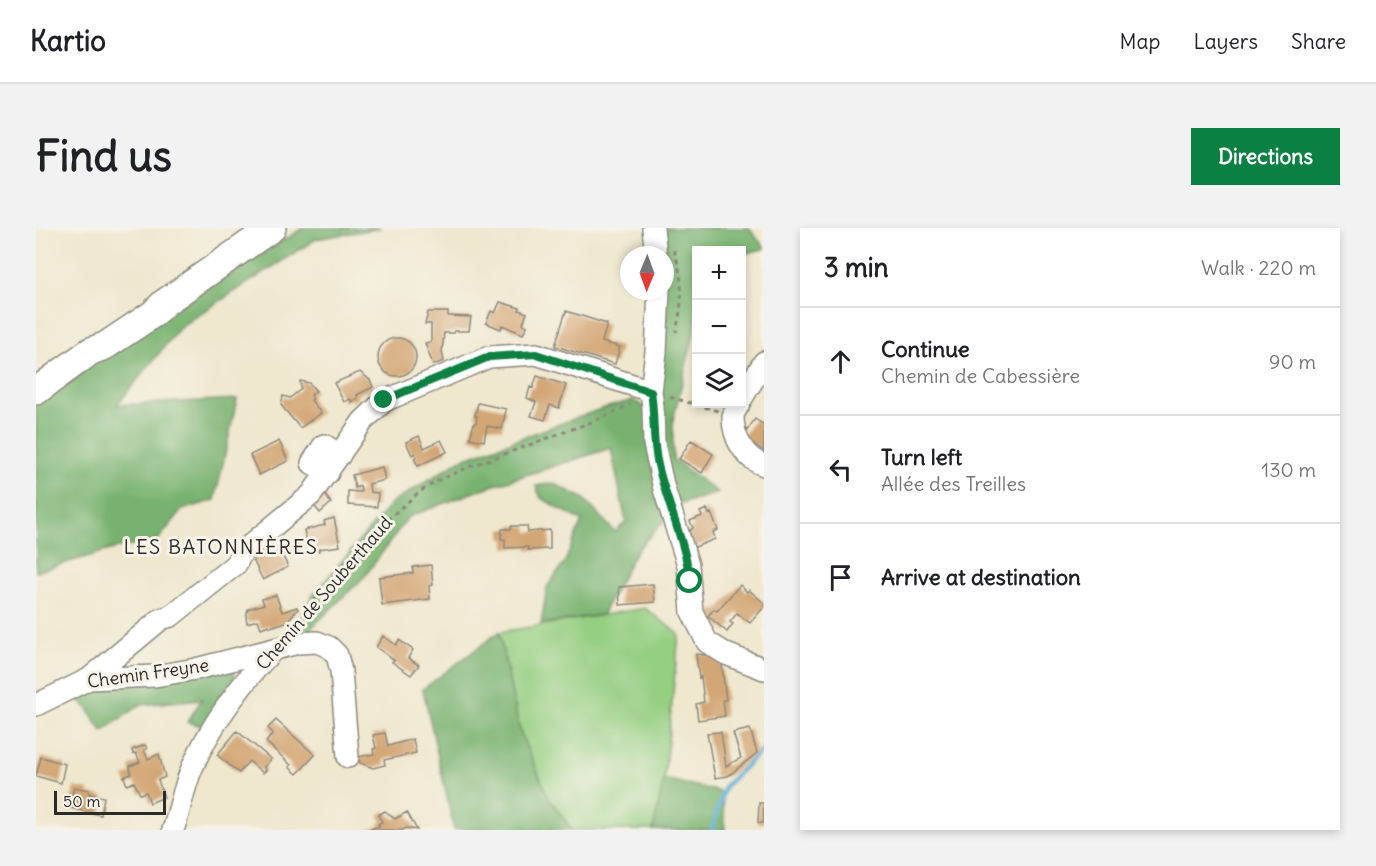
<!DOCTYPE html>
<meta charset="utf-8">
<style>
:root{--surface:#fff;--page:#f2f2f2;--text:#202124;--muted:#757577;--line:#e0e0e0;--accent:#0b8043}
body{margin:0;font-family:Delius,sans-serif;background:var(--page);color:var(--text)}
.controls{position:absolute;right:18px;top:18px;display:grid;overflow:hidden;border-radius:0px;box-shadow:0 3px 9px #0003}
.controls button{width:54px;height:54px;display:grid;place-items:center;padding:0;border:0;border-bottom:2px solid var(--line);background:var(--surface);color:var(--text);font:30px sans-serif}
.compass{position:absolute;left:584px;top:18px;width:54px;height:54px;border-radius:50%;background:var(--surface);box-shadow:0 3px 9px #0003;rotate:181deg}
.scale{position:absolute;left:18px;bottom:15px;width:112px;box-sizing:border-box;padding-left:6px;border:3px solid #2b2b2b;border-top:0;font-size:16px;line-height:21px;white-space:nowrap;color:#2b2b2b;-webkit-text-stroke:4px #f7f3e8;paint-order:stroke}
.stop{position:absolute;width:18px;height:18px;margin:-14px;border:4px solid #0b8043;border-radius:50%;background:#fff}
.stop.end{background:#0b8043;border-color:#fff;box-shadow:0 2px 6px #0008}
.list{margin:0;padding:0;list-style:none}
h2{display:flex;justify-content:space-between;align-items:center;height:78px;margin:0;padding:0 24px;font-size:26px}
h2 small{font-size:20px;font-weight:400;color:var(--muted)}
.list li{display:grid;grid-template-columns:39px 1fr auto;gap:18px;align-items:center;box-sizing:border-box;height:108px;padding:0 24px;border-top:2px solid var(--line)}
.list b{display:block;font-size:22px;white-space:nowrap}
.list p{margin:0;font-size:20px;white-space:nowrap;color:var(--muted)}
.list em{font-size:20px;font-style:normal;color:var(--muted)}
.icon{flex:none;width:33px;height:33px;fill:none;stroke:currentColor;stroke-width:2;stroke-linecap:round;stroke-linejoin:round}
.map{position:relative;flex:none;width:728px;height:602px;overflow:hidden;border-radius:0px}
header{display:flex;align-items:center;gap:36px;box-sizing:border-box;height:84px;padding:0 30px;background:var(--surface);border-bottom:2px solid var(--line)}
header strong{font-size:28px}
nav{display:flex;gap:33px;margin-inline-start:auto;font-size:21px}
.intro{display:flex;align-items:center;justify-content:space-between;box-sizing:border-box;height:144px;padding:0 36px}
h1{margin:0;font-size:42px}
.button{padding:15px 27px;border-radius:0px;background:var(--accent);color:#fff;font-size:21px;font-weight:700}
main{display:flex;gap:36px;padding:0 36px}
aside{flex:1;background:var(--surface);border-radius:0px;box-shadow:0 3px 9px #0003}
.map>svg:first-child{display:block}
.green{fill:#95cf82;stroke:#607d56;stroke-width:1.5}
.forest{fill:#78b270;stroke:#526e4e;stroke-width:1.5}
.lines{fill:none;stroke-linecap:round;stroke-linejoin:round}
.stream{stroke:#5dadd7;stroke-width:4.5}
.building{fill:#d3a675}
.minor-casing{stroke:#8d897c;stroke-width:24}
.major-casing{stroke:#8d897c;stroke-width:30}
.path{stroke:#8d897c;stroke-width:3;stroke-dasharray:4.5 4.5;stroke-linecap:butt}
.minor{stroke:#fff;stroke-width:21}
.major{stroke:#fff;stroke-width:27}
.route{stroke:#0b8043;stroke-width:8}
.labels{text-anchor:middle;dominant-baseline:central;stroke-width:6;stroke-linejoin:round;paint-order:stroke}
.street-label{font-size:18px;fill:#2b2b2b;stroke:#f7f3e8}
.neighbourhood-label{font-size:20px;letter-spacing:1.5px;fill:#2b2b2b;stroke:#f7f3e8}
</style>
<header>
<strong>Kartio</strong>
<nav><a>Map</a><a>Layers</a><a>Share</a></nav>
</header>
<div class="intro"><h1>Find us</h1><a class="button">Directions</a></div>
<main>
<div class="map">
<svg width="728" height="602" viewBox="0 0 728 602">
<rect width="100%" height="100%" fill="#f7f3e8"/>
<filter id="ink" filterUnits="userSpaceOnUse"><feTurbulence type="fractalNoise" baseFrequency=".0167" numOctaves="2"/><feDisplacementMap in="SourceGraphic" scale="12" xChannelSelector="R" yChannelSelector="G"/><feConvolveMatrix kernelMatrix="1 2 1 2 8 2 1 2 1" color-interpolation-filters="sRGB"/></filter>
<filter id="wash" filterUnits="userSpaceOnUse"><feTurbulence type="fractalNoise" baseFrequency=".008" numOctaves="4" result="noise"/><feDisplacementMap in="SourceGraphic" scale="24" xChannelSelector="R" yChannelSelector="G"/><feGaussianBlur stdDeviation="1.35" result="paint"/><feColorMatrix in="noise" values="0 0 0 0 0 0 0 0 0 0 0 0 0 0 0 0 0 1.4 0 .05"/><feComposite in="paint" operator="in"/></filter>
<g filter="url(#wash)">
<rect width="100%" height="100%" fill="#efe7ce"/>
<path class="green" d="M609,380L643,406L628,551L617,602H536L513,570L484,504L463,404Z"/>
<path class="forest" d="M267,0H345L280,11L145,98L81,177L201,171L179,272L146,282L121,313L77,321L0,344V169Z
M621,0H713L728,19V21L706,26V22H660V98L637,192V231L682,265L644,276L600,323L566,387L505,396L511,359L528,336L546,293L505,270L500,258L517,255L547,270L579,304L590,294L575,220L446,261L372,289L329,348L271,404L254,413L276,368L356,275L424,232L565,181L597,172L610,180L629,55V27Z
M463,404L484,504L513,570L536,602L418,601L387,461Z
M198,439L199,458L173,500L151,494L166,471L104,477L66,504L52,481L36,466Z
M628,551L686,564L689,602H617Z"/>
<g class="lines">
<path class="stream" d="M676,602L689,558L728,520"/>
</g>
<g id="blocks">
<path class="building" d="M464,74L484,80L483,82L491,85L487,96L491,98L487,106L466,97L465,101L450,95L455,83L459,85Z
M530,83L571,96L566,114L584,119L579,136L519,118Z
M392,84H412V88L435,89L433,103H418V105H408L406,124L408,133L397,137L389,115L395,114V96H389Z
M342 129a19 19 0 1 1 38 0a19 19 0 1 1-38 0Z
M324,144L334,152L337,159L321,167L322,170L316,174L314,171L308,174L298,155Z
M501,148L530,157L523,180L514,177L509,192L495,188L500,174L491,170L494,159L497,160Z
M264,153L273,155L280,163L275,167L277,171L275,172L285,185L264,200L245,177L247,168L254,170L265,161Z
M442,175L470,181L466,201L451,198L448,213L434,210L438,195H440L441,188H439Z
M719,191L728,197V223L707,208Z
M383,208L388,220L405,212L411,224L382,238L378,230L380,229L379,225L376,227L370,214Z
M655,212L677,226L666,245L643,231Z
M243,213L252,233L223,247L214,227Z
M346,239L349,252L333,256L334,264L342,265L341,279L312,277V263L325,264L324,258L319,260L316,247Z
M287,264L295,275L284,285L276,275Z
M671,281L673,286L675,285L682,302L677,304L679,311L654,321L648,307L657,300L654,293L666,288L664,284Z
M298,290L304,318L282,321L283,323L273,325L268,302L289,297L288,293Z
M475,298H491L492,304L514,302V321L492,322V319L469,320V311H465L466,301H475Z
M242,318L252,339L227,352L216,330L226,321L228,325Z
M395,337L397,357L393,358L394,371L346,377L343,349L377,345V339Z
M617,356L619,374L584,377L583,359Z
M704,357L711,364L713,362L728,375V379L714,395L701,385L694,394L697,396L691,404L672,388L678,381L681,383Z
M240,367L246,384L261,379L262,381L250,394L234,399L233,397L225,400L222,392L211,395L210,389L212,381L228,376L226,371Z
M347,408L360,417L363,412L377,422L372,430L383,437L375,447L356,434L358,432L340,419Z
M660,426L685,429L690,472H687L689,488L662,492L660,476L668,474L665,449L663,450Z
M240,492L279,527L261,546L253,539L255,537L230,514L237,505L232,500Z
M714,501L721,525L692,548L679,550L671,505L685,504L690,538L705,530L697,505Z
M201,503L235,531L228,539L230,542L227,545L213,533L203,545L181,527Z
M349,505L352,518L377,511L380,525L348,532L349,537L337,540L324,535L322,529L338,526L337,521L340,520L337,507Z
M109,517L111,521L108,522L112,531L123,526L129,549L122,552L128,569L114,575L110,564L104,566L98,554L91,557L88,549L95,546L94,538L104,534L100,525L97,526L96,522Z
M5,529L29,536L25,555L0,548Z
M38,559L53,562V566L68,569L65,587L34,580Z
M723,575H728V595H722Z
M349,583L359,591L371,584L381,602L370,600L367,602H331L344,598L342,596L346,594L342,587Z"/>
</g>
</g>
<g filter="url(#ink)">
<use href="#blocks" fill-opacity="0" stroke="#8d897c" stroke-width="1.5"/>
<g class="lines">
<defs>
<path id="minor" d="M617,0L620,27
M623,63L620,124L615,163L617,179L618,216L628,261L652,337L656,384L671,414L690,426L728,441
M706,170L728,134
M703,176C701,180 697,185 697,189C697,210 709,231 728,237
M292,245L276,235L288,217L304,227
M53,451L125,391L135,388L200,336L206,324L275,267L327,193L348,173L453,129L500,126L615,163
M0,477L53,451L119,448L160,441L262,415L281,414L293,419L301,427L305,443L312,529
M137,602C144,582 148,558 156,540C173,499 207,453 238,421"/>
<path id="major" d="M0,163L55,123L69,118L117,86L128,75L236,0"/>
</defs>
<use href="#minor" class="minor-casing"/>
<use href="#major" class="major-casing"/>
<path class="path" d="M638,22C648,53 647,73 640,104
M634,169L682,183
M255,399L335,306L382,265L401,253L433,239L561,192L595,176"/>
<use href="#minor" class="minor"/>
<use href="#major" class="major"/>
</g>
</g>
<g class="lines" filter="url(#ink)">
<path class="route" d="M348,172L453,129L500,126L615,164C619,188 616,213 622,237C631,276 649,313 654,353"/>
</g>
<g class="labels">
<g class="street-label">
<text transform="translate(288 365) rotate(-49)">Chemin de Souberthaud</text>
<text transform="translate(112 445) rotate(-8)">Chemin Freyne</text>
</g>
<g class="neighbourhood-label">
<text x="185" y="318">LES BATONNIÈRES</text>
</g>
</g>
</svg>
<div class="controls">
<button>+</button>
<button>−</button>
<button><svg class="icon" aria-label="layers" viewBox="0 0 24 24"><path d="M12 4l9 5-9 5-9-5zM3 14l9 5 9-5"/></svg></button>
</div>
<svg class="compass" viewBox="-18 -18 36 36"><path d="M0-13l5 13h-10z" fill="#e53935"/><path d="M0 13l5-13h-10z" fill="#757577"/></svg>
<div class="scale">50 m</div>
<div class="stop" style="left:654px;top:353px"></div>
<div class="stop end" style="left:348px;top:172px"></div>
</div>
<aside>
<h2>3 min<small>Walk · 220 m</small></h2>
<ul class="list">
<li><svg class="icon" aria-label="ahead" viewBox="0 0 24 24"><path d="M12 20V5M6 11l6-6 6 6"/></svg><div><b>Continue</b><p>Chemin de Cabessière</p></div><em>90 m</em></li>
<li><svg class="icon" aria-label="left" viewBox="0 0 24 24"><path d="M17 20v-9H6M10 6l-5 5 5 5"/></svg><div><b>Turn left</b><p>Allée des Treilles</p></div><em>130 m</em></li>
<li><svg class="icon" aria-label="arrive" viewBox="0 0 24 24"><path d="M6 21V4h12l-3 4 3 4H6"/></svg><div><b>Arrive at destination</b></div></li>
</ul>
</aside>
</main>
